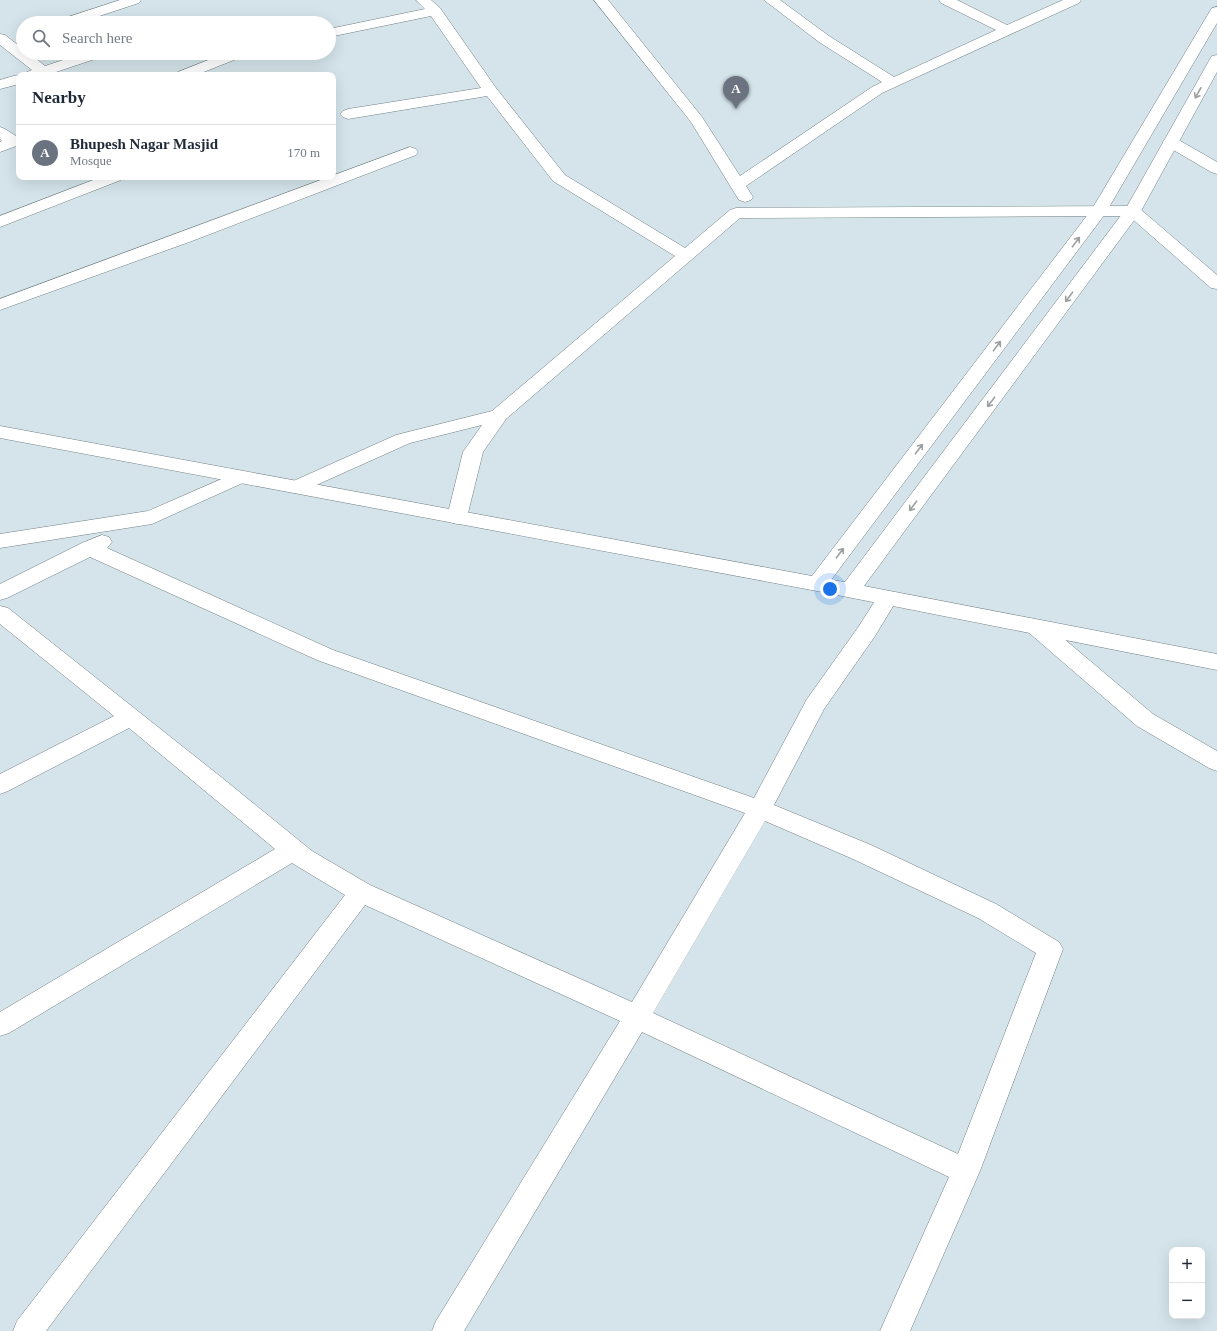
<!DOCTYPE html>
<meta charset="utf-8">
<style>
:root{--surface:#fff;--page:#f2f2f3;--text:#1f2937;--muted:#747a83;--line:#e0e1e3;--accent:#0b8043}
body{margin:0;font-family:"Times New Roman",serif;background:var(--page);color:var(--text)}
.controls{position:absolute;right:12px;bottom:12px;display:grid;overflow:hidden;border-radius:8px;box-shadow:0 4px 16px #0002}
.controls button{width:36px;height:36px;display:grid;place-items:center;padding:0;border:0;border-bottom:1px solid var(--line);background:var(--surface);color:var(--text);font:20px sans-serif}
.you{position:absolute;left:830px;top:589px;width:14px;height:14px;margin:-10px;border:3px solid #fff;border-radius:50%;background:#1a73e8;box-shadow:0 0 0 6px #1a73e833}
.badge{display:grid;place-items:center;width:26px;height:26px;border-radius:50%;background:var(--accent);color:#fff;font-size:13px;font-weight:700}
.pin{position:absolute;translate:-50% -33px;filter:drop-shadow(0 1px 2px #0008)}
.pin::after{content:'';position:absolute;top:21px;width:14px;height:12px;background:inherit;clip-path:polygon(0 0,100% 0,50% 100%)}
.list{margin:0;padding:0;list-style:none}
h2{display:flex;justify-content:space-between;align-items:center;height:52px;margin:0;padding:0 16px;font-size:17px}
h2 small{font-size:13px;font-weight:400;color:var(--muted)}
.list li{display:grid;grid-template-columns:26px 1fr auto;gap:12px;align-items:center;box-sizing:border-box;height:56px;padding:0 16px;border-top:1px solid var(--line)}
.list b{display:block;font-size:15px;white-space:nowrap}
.list p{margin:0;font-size:13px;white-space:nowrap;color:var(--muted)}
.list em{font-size:13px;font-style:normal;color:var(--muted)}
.icon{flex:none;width:22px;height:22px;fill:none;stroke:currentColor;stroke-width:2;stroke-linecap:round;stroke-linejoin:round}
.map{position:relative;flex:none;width:1217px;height:1331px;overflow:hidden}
.search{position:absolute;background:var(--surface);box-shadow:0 4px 16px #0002;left:16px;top:16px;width:320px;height:44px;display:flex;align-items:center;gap:10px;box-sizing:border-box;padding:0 14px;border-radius:22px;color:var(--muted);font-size:15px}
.panel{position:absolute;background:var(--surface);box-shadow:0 4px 16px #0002;left:16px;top:72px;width:320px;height:108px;border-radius:8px}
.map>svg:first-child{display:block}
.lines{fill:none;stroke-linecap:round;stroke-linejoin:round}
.street-casing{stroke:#718085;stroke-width:1}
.secondary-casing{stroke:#718085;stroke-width:1}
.street{fill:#fff;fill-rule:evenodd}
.secondary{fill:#fff;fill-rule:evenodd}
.oneway{stroke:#9da0a1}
</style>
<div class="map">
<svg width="1217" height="1331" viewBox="0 0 1217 1331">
<rect width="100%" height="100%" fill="#d4e4ea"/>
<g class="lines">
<defs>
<path id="street" d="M120,0H141L139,3L78,23H57L59,20Z
M416,0H431L440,8L496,88L565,175L685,248L730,210L736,208L1133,206L1139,208L1217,275V289L1211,288L1129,216L740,218L506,419L483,452L467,517L464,522L457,524L450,522L447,517L463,452L482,425L410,443L303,491L296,493L289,491L286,487L289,483L396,435L492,411L675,256L553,181L487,96L348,119L343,117L340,114L343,111L348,109L481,88L431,16L329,37V29L425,9Z
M594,0H608L702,117L740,176L872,87L882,82L819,42L764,0H780L829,36L894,77L996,30L941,3L939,0H957L1007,25L1063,0H1081L1079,3L882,93L746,186L753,197L751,200L745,202L739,200L737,197L691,122Z
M0,34L5,35L23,49V53H29L45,66L84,53H106L104,56L47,75H25L27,72L32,70L0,45Z
M226,53H246L244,56L196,75H176L178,72Z
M19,75V84L0,89V80C7,78 14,75 21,75Z
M0,127L5,129L19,138V145L0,152V142L2,141L0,139Z
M1171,137L1177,139L1217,162V174L1211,172L1165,145L1163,142L1165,139Z
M410,147L416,149L418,152L416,155L192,241L0,310V299Z
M101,177H123L121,180L0,227V216Z
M240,471L247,473L250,477L247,481L152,524L0,548V534L148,511Z
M102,535L109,537L112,542L107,548L333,650L754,798L807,699L859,626L880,593L887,591L894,593L898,598L875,636L824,709L774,805L871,845L996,904L1059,942L1063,949L980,1171L910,1331H880L949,1177L642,1032L464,1331H432L436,1321L620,1021L365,905L46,1331H13L17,1321L345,895L292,863L9,1033L0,1036V1012L275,849L129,728L8,791L0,794V774L114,716L0,624V606L8,608L221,777L312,851L370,885L632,1002L745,813L317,660L90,557L7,598L0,600V584L82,543ZM765,821L853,859L978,918L1036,953L958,1154L653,1013Z
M1036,620L1044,622L1153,714L1217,751V771L1209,768L1137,726L1028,632L1025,627L1028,622Z"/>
<path id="secondary" d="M1217,7V23L1105,214L831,580L845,582L1125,210L1210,59L1212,56L1217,55V72L1141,211L864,586L1217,654V670L817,591L0,438V426L812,576L1092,209L1210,11L1212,8Z"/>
</defs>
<use href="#street" class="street-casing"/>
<use href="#secondary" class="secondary-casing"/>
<use href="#street" class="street"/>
<use href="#secondary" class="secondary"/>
</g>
<defs><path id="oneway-shaft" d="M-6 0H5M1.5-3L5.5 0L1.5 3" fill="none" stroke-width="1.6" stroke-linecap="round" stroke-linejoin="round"/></defs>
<g class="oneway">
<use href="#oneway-shaft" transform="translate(1198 93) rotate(119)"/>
<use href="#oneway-shaft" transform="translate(1076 242) rotate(-53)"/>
<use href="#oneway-shaft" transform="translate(1069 297) rotate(127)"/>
<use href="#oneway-shaft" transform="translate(997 346) rotate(-53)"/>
<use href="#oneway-shaft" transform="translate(991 402) rotate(127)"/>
<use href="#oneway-shaft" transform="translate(919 449) rotate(-53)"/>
<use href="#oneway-shaft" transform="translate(913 506) rotate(127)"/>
<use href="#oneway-shaft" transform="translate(840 553) rotate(-53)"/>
</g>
</svg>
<div class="controls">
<button>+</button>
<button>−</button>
</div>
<div class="you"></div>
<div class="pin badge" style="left:736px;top:109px;background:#6b7280">A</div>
<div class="search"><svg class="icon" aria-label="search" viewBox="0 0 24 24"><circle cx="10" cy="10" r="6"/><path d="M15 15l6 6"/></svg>Search here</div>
<section class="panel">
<h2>Nearby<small></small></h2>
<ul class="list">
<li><span class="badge" style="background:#6b7280">A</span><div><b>Bhupesh Nagar Masjid</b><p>Mosque</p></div><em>170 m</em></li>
</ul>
</section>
</div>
